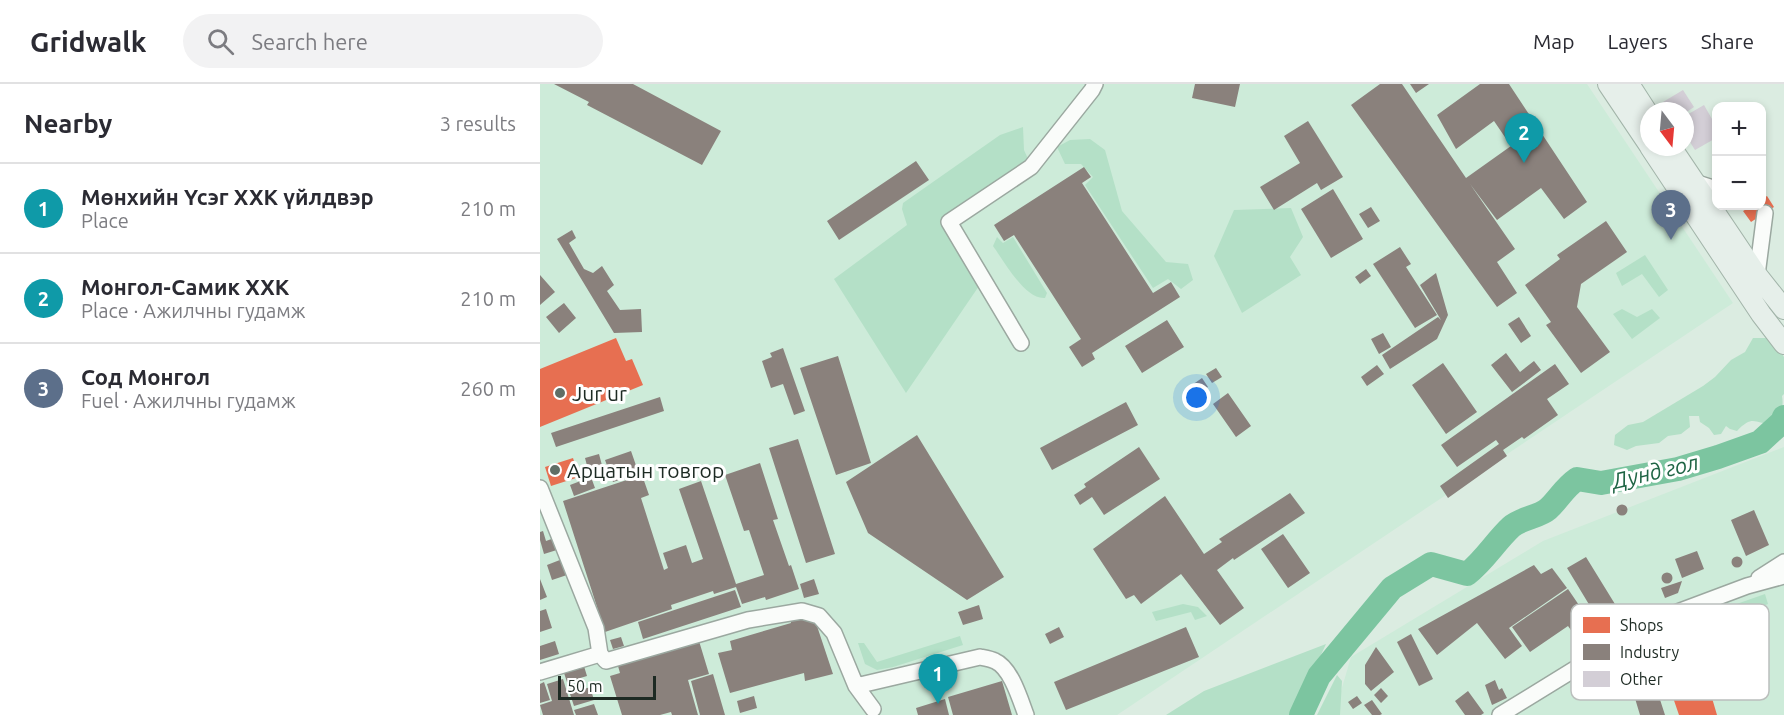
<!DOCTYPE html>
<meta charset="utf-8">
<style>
:root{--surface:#fff;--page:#f2f2f3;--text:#2b2b33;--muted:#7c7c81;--line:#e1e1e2;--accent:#606e66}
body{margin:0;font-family:Ubuntu,sans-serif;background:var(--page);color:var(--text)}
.controls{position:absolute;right:18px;top:18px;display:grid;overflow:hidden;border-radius:12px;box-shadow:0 3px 9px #0003}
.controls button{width:54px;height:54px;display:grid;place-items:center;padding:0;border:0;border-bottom:2px solid var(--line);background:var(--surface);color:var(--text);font:30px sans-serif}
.compass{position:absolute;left:1100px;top:18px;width:54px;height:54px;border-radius:50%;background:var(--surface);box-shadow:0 3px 9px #0003;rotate:164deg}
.scale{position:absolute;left:18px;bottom:15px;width:98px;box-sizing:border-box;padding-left:6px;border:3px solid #1d2a23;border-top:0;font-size:16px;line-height:21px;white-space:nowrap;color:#1d2a23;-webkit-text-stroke:4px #fff;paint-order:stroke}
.you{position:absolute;left:657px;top:314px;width:21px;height:21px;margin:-15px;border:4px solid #fff;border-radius:50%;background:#1a73e8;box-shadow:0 0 0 9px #1a73e833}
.badge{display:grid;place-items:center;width:39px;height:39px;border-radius:50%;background:var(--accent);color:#fff;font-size:20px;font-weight:700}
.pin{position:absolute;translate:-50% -50px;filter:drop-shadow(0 2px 3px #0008)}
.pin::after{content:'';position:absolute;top:32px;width:21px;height:18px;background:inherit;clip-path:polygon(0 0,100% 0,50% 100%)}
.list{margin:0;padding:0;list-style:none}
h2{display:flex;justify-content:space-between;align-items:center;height:78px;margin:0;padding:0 24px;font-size:26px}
h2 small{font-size:20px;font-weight:400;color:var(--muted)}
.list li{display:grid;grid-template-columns:39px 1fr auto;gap:18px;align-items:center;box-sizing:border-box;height:90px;padding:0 24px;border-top:2px solid var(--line)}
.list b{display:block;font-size:22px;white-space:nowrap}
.list p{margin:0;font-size:20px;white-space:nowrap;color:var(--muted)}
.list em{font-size:20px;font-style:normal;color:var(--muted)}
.icon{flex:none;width:33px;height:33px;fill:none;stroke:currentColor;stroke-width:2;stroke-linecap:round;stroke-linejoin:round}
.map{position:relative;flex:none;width:1244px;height:631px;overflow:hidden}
header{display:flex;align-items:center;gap:36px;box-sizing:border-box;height:84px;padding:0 30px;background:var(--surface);border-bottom:2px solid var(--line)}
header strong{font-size:28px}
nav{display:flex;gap:33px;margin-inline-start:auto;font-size:21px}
.search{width:420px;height:54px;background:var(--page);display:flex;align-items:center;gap:15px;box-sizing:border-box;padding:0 21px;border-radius:33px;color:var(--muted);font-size:22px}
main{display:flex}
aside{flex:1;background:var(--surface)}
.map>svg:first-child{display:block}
.built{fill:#cdebd9}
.green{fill:#b4e0c7}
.shops{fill:#e76f51}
.industry{fill:#8a817c}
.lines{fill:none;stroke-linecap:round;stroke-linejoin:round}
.river{stroke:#7cc5a0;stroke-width:24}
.building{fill:#d3ced6}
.minor-casing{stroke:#9ba8a0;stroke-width:18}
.major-casing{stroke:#a2b4a9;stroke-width:22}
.minor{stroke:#fafcfa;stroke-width:15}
.major{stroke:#e6efea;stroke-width:20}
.poi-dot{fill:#606e66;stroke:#fff;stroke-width:2}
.labels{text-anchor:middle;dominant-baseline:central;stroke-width:6;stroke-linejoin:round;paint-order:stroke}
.poi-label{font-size:21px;fill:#1d2a23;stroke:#fff;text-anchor:start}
.water-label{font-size:22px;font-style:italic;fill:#1f6545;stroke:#fff}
.key{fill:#fff;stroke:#bbbfbd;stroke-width:1.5}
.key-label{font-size:16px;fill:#1d2a23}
</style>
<header>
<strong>Gridwalk</strong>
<div class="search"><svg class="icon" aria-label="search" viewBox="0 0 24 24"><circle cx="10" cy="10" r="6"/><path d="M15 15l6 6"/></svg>Search here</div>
<nav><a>Map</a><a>Layers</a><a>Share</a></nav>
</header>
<main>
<aside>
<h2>Nearby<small>3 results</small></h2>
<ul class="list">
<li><span class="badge" style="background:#0f9aa8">1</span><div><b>Мөнхийн Үсэг ХХК үйлдвэр</b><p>Place</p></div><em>210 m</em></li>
<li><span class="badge" style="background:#0f9aa8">2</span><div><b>Монгол-Самик ХХК</b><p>Place · Ажилчны гудамж</p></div><em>210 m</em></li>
<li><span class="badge" style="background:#5c6f8a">3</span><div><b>Сод Монгол</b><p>Fuel · Ажилчны гудамж</p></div><em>260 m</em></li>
</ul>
</aside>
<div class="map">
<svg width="1244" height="631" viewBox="0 0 1244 631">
<rect width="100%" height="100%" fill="#dbece1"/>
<path class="built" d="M0,0H1047L1193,219L577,631H0Z
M1244,363V631H794L811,573L1003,457Z"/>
<path class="green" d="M483,43L484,66L489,77L407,137L439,202L366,309L294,195L367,141L362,125L363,119L460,51Z
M550,55L565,66L582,127L626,178L648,180L653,196L641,205L628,195L613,204L545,101L553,93L541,80H525L517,63L530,56Z
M751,124L763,153L750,173L761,191L702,229L674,172L694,126Z
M457,153L463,159L473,153L507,209L505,214C485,216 464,177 453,162Z
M1105,171L1128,206L1119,213L1102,190L1082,202L1076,189Z
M1082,225L1097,233L1112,225L1120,234L1092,255L1073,230Z
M1213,254H1233L1244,273V310L1242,312C1244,324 1241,331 1234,340C1215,341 1214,329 1197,347L1190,345L1186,342L1181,350L1174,351L1169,344L1160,338L1159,332H1149L1150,343L1141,350L1128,352L1119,359L1096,362L1087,366L1074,361L1075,351L1088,341L1103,338L1163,302L1175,293L1191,276L1205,268Z
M1225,510L1228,520L1117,564L1130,615L1124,617L1103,558L1114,549Z
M643,520L658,523L667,532L655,536L651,528L616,537L612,528Z
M420,552L423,561L353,583L337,586L325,580L318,559H324L337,578Z
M786,560L753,631H626L664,607Z
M797,591L802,597L800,631H777Z"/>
<path class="shops" d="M1227,112L1234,123L1211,138L1203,127L1212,122H1222V115Z
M76,254L86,277L92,275L103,301L0,343V285Z
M33,374L39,393L11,402L5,383Z
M1169,582L1179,611L1172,614L1177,631H1139L1127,596Z"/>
<path class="industry" d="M14,0H93L181,47L162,81L47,21L49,18Z
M655,0H700L695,23L652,14Z
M840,0H862L926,94L971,62L954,37L916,65L897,31L940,0H969L1047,118L1024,135L1001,104L957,136L930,100L975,165L957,178L977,209L957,223L811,21Z
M870,0H889L876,9Z
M768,37L803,93L781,106L777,99L734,126L720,103L760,79L744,52Z
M376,77L389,96L299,156L287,137Z
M544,83L551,93L542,99L613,209L631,198L640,213L552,269L555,275L542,283L529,263L541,255L474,151L464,157L454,141Z
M793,105L823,155L791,174L761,125Z
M831,123L840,137L828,144L819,130Z
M1066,137L1087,168L1041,200L1037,223L1070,268L1041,289L1006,241L1011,238L985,201L1020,175L1017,171Z
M32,146L36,154L29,159L44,185L53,189L62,182L74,201L67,207L80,226L101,225L102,248L74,249L17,155Z
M860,163L871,180L866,183L897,231L875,244L833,180Z
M826,185L831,192L820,200L815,193Z
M896,189L908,231L897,255L850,285L842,271L898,233L901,236L880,201Z
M0,191L15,208L0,221Z
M24,219L36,234L19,249L6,233Z
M979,233L991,252L981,259L968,240Z
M627,236L644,263L602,289L585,262Z
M843,249L851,263L839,270L831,255Z
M243,264L265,327L254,331L243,300L231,304L222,277L232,273L230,269Z
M966,269L980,288L994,277L1001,286L972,308L951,281Z
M298,272L331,379L296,391L260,284Z
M903,279L937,328L906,350L872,301Z
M1015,280L1029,300L1007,315L1018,331L984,355L982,353L963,366L967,372L908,414L900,402L959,360L956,356L917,383L901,361Z
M837,281L844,290L827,302L821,293Z
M676,284L682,293L672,299L666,290Z
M662,294L668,303L658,310L652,301Z
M688,309L711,342L696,353L673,320Z
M120,313L124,327L16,363L11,349Z
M586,318L598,341L512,386L500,364Z
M377,351L464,493L427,516L328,449L306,398Z
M258,355L295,470L266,479L229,364Z
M599,363L620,395L564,431L552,413L540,421L534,411L546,403L544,400Z
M91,367L99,390L73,398L65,376Z
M59,370L64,389L50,393L45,374Z
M220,379L238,435L233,436L249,482L251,481L259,505L226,516L225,513L202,520L196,503L174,510L173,507L131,521L132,525L65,548L23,417L102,391L109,411L101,414L124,486L128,484L123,469L146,461L152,479L163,475L139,405L161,397L196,500L224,491L209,446L204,447L185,391Z
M51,393L55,404L34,412L30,401Z
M750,409L765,429L694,476L693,474L677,486L704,524L680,541L641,490L601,520L594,511L586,515L553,465L625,412L664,470L682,458L679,455Z
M1076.5 426a5.5 5.5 0 1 1 11 0a5.5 5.5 0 1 1-11 0Z
M1214,426L1229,461L1206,472L1191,436Z
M3,447L6,457L17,453L20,465L4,470L0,456V448Z
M743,450L770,489L748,504L721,465Z
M1157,467L1164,485L1142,494L1135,475Z
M1191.5 478a5.5 5.5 0 1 1 11 0a5.5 5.5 0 1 1-11 0Z
M1046,473L1078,525L1059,537L1027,484Z
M25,474L30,490L12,496L7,481Z
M994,481L1001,490L1012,484L1027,504L969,544L982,562L965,575L937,539L897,571L878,545Z
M1121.5 494a5.5 5.5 0 1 1 11 0a5.5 5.5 0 1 1-11 0Z
M0,495L7,513L0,516Z
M274,495L279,510L264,514L260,500Z
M1142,497L1138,509L1125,514L1121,504Z
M1028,505L1060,552L1043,563L1028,542L990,568L972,543Z
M195,506L201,523L103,555L98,538Z
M439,521L443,535L423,541L418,528Z
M6,525L12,544L0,548V527Z
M249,531L263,536L274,533L293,590L265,597L264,589L190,609L178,569L192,566L190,557L251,539Z
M519,543L524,553L510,560L505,550Z
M646,543L659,573L526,626L514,598Z
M871,550L893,595L879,602L857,558Z
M81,553L84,562L73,565L70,556Z
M15,557L19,570L0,576V562Z
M159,557L169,590L148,596L158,631H132L131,628L120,631H82L70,592L80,589L76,575Z
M836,563L854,588L831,607L825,600V581Z
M43,579L47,592L27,598L23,586Z
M173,590L185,631H160L151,597Z
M1113,594L1125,631H1100L1091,601Z
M23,595L34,631H3L0,621L12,617L7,600Z
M955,596L959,606L962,604L967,614L952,621L945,601Z
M462,597L472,631H413L408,613Z
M4,598L10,616L0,619V600Z
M50,603L54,616L34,622L30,610Z
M841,604L848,612L841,619L834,611Z
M928,607L944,629L941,631H925L915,617Z
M214,612L217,624L200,629L197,617Z
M817,612L822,619L813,625L808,618Z
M405,615L409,631H378L376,624Z
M832,616L842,630L840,631H832L824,621Z
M54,620L58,631H36L34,626Z"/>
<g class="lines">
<path class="river" d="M761,631L779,592L852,504L891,480L927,490C944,477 955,458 971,443C981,434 999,433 1008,425C1019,415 1024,404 1037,395L1061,399L1138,385L1178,373L1220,358L1242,338L1244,333"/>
</g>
<path class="building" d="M1143,6L1154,23L1145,29V27H1129L1123,18Z
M1164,21L1176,42V54L1155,66L1145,50V32Z"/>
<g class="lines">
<defs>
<path id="minor" d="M1154,98L1176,105
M1217,191L1225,129
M481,259L409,138L491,83L552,6L555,0
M0,404L56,544L60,570L66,577L208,536L262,527L279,532L294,549L316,602L333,625
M1219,494L1244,478
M0,588L60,570
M316,602L440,573C445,574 451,575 455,577C471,584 480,615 486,631
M960,631L1111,538L1207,502L1244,492"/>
<path id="major" d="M1068,0L1109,61
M1089,0L1109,31
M1110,63L1221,230L1244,260
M1131,63L1217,191L1244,225"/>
</defs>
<use href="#minor" class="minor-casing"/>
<use href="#major" class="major-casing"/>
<use href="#minor" class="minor"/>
<use href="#major" class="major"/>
</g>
<g class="poi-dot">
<circle cx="20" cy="309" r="6"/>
<circle cx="15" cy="386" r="6"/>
</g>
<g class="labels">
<g class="poi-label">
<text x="32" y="309">Jur ur</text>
<text x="27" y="386">Арцатын товгор</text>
</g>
<g class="water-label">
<text transform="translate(1115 387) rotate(-13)">Дунд гол</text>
</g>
</g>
<rect x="1031" y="520" width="198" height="96" rx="9" class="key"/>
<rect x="1043" y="533" width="27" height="16" fill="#e76f51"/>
<rect x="1043" y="560" width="27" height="16" fill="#8a817c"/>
<rect x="1043" y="587" width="27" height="16" fill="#d3ced6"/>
<g class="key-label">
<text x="1080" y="547">Shops</text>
<text x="1080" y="574">Industry</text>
<text x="1080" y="601">Other</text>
</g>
</svg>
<div class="controls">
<button>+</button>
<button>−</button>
</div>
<svg class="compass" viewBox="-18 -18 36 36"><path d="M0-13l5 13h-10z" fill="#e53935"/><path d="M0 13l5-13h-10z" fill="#7c7c81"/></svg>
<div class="scale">50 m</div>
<div class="you"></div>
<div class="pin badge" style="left:398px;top:620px;background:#0f9aa8">1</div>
<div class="pin badge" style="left:984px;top:79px;background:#0f9aa8">2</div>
<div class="pin badge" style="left:1131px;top:156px;background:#5c6f8a">3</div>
</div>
</main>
